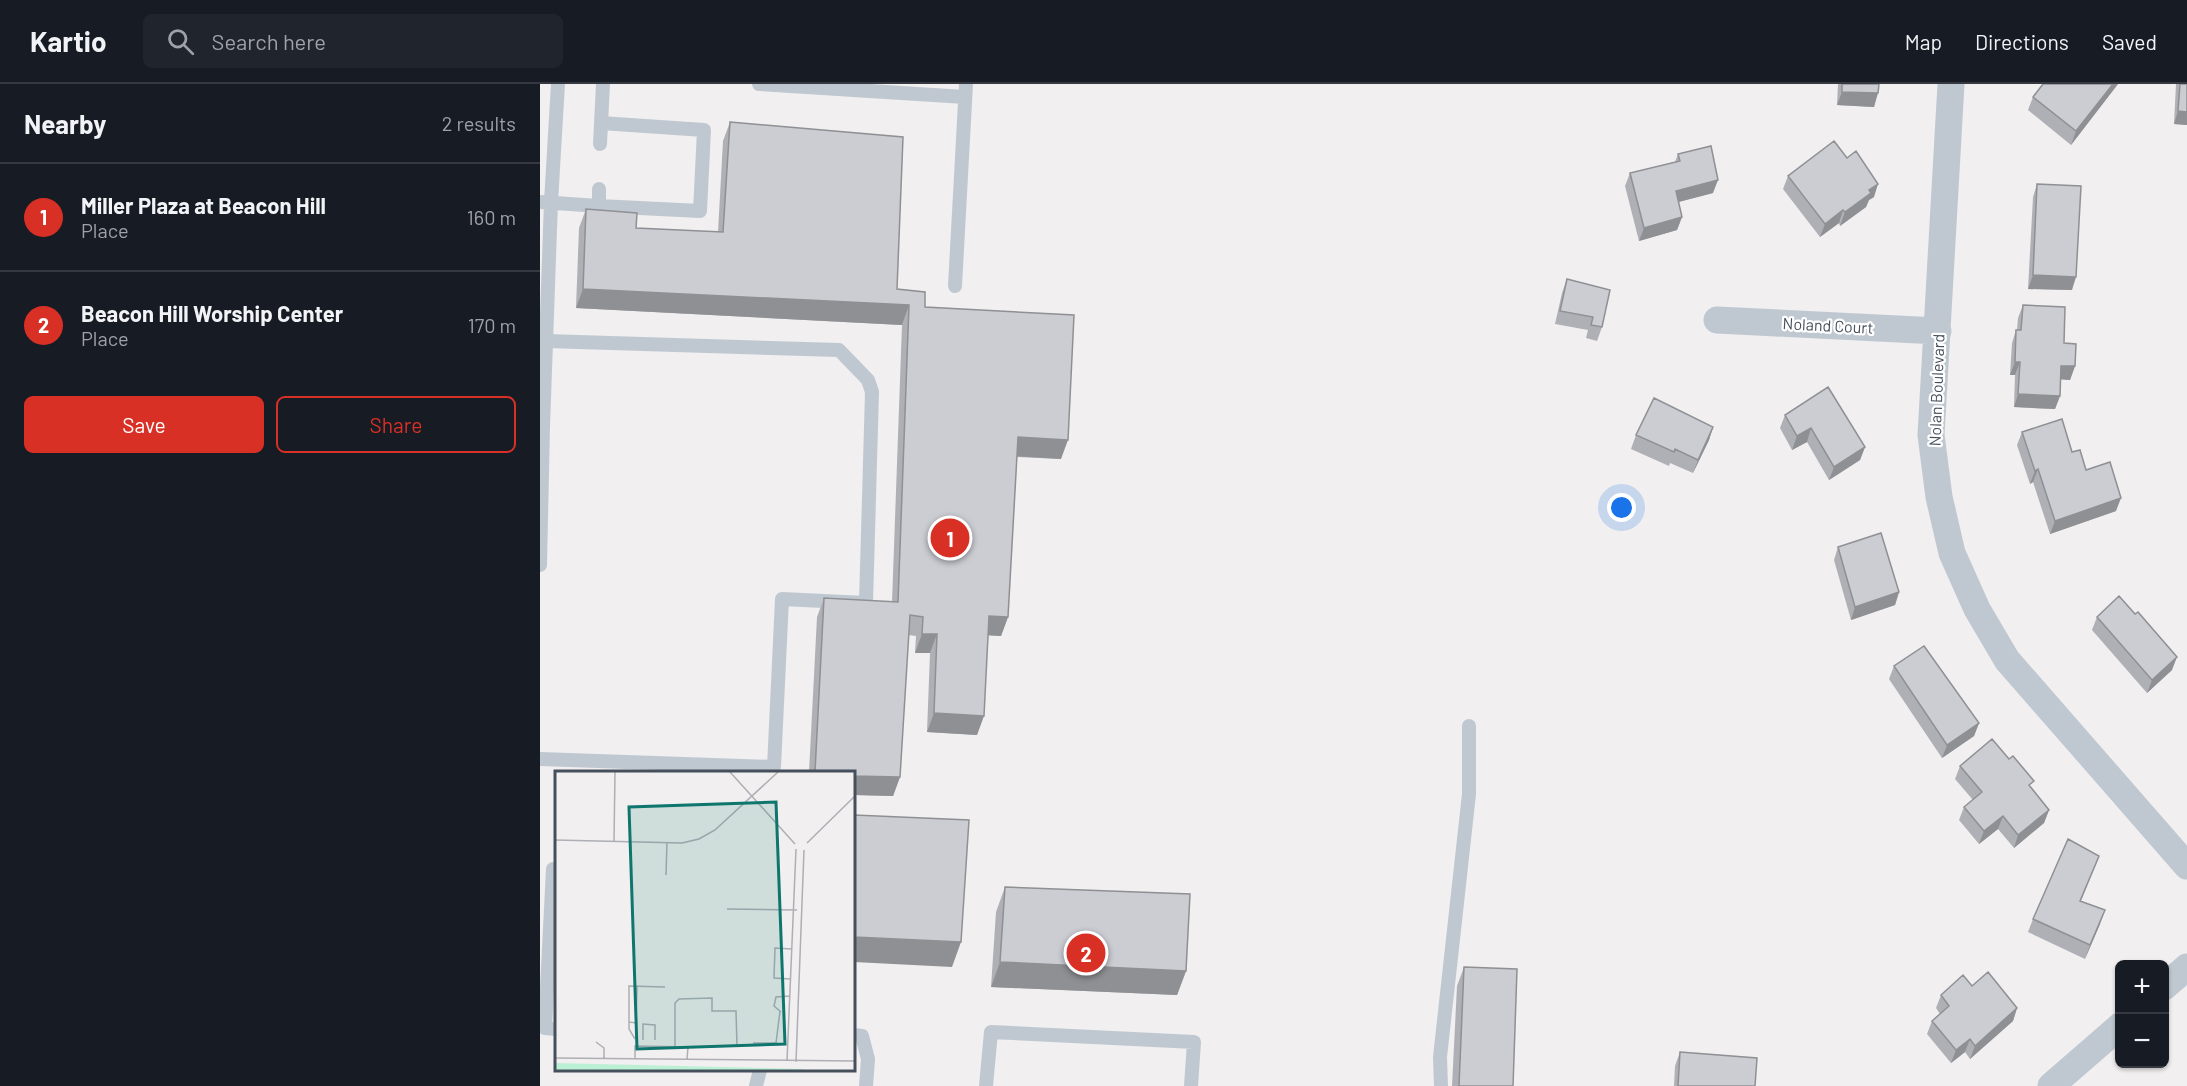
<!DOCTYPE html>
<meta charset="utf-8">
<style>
:root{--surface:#171b24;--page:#20242c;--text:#f1f3f6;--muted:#9ea1a6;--line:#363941;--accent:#d93025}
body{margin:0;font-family:Barlow,sans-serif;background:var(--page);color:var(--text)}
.controls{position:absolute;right:18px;bottom:18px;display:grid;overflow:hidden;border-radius:9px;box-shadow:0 2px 4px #0004}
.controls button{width:54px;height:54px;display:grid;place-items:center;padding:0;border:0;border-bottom:2px solid var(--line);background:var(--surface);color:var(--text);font:30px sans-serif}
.you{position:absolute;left:1082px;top:424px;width:21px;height:21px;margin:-15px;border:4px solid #fff;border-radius:50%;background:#1a73e8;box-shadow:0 0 0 9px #1a73e833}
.badge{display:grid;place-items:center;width:39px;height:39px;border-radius:50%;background:var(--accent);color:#fff;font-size:20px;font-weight:700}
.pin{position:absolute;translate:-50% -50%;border:3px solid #fff;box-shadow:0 2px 6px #0006}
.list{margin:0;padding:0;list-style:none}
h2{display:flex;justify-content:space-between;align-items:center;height:78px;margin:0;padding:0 24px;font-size:26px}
h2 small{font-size:20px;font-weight:400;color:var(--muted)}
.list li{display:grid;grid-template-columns:39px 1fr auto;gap:18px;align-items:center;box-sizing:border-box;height:108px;padding:0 24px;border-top:2px solid var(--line)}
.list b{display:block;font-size:22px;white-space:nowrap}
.list p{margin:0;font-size:20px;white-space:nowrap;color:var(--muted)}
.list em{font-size:20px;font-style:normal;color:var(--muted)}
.actions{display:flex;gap:12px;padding:18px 24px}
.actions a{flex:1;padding:14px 0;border:2px solid var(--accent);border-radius:9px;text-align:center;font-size:21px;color:var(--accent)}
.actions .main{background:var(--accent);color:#fff}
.icon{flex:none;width:33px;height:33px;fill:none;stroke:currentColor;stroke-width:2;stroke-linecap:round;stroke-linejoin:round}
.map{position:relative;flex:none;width:1647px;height:1002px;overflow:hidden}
header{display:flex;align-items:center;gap:36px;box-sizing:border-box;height:84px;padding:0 30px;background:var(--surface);border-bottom:2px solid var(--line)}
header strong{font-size:28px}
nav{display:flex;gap:33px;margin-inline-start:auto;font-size:21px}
.search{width:420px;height:54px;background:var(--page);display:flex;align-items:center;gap:15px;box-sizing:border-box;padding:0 21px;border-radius:9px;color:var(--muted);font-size:22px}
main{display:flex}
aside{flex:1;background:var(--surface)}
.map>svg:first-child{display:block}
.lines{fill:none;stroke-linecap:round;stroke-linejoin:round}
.lane{stroke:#bfc8d1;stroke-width:14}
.street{stroke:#bfc8d1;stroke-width:27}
.wall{fill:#afb0b5}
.shaded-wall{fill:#8e9094}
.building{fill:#cbcdd3;stroke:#8e9094;stroke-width:1.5}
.labels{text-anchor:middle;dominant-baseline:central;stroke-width:4.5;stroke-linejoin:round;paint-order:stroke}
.street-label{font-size:16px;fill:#46505d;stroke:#fff}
.inset-road{fill:none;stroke:#adafb5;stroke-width:1.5}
.view{fill:#0f766e;fill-opacity:0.15;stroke:#0f766e;stroke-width:3}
.inset-edge{fill:none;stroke:#46505d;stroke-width:3}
</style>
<header>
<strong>Kartio</strong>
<div class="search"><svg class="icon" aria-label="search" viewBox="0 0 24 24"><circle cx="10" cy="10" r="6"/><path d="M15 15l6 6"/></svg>Search here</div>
<nav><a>Map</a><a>Directions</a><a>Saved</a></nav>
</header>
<main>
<aside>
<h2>Nearby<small>2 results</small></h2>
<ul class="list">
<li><span class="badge">1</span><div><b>Miller Plaza at Beacon Hill</b><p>Place</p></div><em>160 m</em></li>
<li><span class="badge">2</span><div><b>Beacon Hill Worship Center</b><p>Place</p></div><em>170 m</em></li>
</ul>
<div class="actions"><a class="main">Save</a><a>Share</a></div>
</aside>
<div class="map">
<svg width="1647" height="1002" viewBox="0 0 1647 1002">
<rect width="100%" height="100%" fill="#f1efef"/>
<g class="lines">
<path class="lane" d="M219,0L425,13
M60,60L63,0
M0,118L59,122V105
M59,122L160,127L164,46L61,39
M415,202L426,0
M0,342L3,343L11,118L18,0
M0,481L3,343
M0,675L234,683L242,515L326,519L332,308L328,296L299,266L6,257
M13,785L5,944L16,945
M314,951L322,952L328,975L326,1002
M216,1002L220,986
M446,1002L451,948L654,958L651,1002
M901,1002L900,973L929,710V642"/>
<path class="street" d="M1411,0L1391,351L1399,413L1412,469L1437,525L1467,576L1647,782
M1177,236L1398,247
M1624,903L1647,883
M1511,1002L1580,942"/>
</g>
<path class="wall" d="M1298,0H1339L1334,23L1297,21Z
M1503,0H1578L1531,61L1488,26L1493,13Z
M1636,0H1647V41L1634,40Z
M190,38L357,205L385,223L521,375L477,373L468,533L461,552L448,551L437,651L387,648L390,569H375L376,552L368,551L360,693L353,712L314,711V688H269L277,533L284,514L352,518L362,241L36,224L39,144L46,125L96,144L178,148L183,57Z
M1138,70L1173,109L1138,118L1142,133L1137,146L1099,157L1085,102L1090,89L1135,78Z
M1248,92L1334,113L1329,116L1326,123L1300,142L1299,139L1280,153L1243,105Z
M1497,100L1532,206L1488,205L1493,113Z
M1027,195L1062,243L1057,257L1046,254L1048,246L1015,240L1022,209Z
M1483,221L1524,259L1535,282L1530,296L1520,295V312L1515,325L1474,323L1475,291H1470L1472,259L1476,246H1477L1478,234Z
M1245,331L1325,363L1320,376L1289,396L1267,358L1252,366L1240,344Z
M1173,343L1169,356L1153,389L1130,379L1129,382L1091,365L1096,351Z
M1482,348L1532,368L1576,427L1510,450L1493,398L1490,400L1477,361Z
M1298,463L1359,508L1355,521L1311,536L1294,476Z
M1557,533L1632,586L1607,609L1552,546Z
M1354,582L1439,639L1434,652L1402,674L1349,595Z
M1420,682L1491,704L1509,726L1504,739L1474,764L1458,745L1439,760L1419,736L1424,723L1433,716L1415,695Z
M1559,772L1541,817L1560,840L1545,875L1488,848L1493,835Z
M465,803L646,887L637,911L451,903L456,828Z
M924,883L973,1002H912L917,902Z
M1432,902L1477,924L1473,937L1430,975L1425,968L1411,979L1387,950L1392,937L1400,930L1396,924L1401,911Z
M1140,968L1215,1002H1134L1135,982Z"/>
<path class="shaded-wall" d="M1573,0H1578L1531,61L1536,47Z
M1302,8L1338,9L1334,23L1297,21Z
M1638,27L1647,28V41L1634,40Z
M1178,96L1173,109L1131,120L1136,107Z
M1338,100L1334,113L1329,116L1326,123L1300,142L1305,128L1329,106Z
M1303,126L1299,139L1280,153L1285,140Z
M1142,133L1137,146L1099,157L1104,144Z
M1493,191L1536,193L1532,206L1488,205Z
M43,205L369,221L362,241L36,224Z
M1475,278H1480L1475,291H1470Z
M1521,282H1535L1530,296L1516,295Z
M1478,310L1520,312L1515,325L1474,323Z
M1173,343L1169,356L1153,389L1158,376Z
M1271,344L1267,358L1252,366L1257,352Z
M478,353L528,356L521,375L471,372Z
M1325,363L1320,376L1289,396L1294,383Z
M1498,385L1493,398L1490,400L1495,387Z
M1581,414L1576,427L1510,450L1515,437Z
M1359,508L1355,521L1311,536L1315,523Z
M449,532L468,533L461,552L442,551Z
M382,550H397L390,569H375Z
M1637,573L1632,586L1607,609L1612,596Z
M394,629L444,632L437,651L387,648Z
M1439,639L1434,652L1402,674L1407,661Z
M314,692L360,693L353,712L314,711Z
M1509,726L1504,739L1474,764L1478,751Z
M1463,732L1458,745L1439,760L1444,747Z
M1559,772L1554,785L1535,830L1540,817Z
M1565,826L1560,840L1545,875L1550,861Z
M314,853L421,858L412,883L314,878Z
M460,878L646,887L637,911L451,903Z
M1477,924L1473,937L1430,975L1435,962Z
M1430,955L1425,968L1411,979L1416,966Z"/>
<path class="building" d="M1302,0H1339L1338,9L1302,8Z
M1503,0H1573L1536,47L1493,13Z
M1640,0H1647V28L1638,27Z
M190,38L363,53L357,205L385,208V223L534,231L528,356L478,353L468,533L449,532L444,632L394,629L397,550H382L383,533L370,531L360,693L314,692V688H275L284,514L358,518L369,221L43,205L46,125L97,129L96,144L183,148Z
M1294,57L1307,74L1316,67L1338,100L1329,106L1331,109L1305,128L1303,126L1285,140L1248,92Z
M1171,62L1178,96L1136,107L1142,133L1104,144L1090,89L1140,77L1138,70Z
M1497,100L1541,102L1536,193L1493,191Z
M1027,195L1070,206L1062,243L1051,241L1053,233L1020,227Z
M1483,221L1525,223L1524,259L1536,260L1535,282H1521L1520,312L1478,310L1480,278H1475L1476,246H1481Z
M1288,303L1325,363L1294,383L1271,344L1257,352L1245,331Z
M1114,314L1173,343L1158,376L1135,365L1134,368L1096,351Z
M1522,335L1532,368L1540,366L1546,386L1570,378L1581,414L1515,437L1498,385L1495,387L1482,348Z
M1341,449L1359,508L1315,523L1298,463Z
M1579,512L1595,530L1598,528L1637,573L1612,596L1557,533Z
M1384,562L1439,639L1407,661L1354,582Z
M1452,655L1469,675L1473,672L1494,697L1489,701L1509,726L1478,751L1463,732L1444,747L1424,723L1442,708L1420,682Z
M314,731L429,736L421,858L314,853Z
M1528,755L1559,772L1540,817L1565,826L1550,861L1493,835Z
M465,803L650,810L646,887L460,878Z
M924,883L977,885L973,1002H919Z
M1448,888L1477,924L1435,962L1430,955L1416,966L1392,937L1409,922L1401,911L1423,891L1432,902Z
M1140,968L1217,974L1215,1002H1138Z"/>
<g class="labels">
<g class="street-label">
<text transform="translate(1288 241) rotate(3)">Noland Court</text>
<text transform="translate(1396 306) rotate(-88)">Nolan Boulevard</text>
</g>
</g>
<g transform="translate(15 687)">
<rect width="300" height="300" fill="#f1efef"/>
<path d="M0,292L248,298V299H0Z" fill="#bcf0d4"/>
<path class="inset-road" d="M175,1L240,73M0,69L127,72L144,68L160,59L223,1M59,70L60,1M252,72L300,25M111,104L112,71M172,138L242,139M236,208L219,207L220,177L237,178M226,241L219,235L221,226L235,225M74,251L81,252L82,215M80,268L74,258V215L110,216M88,269V253L100,254V269M41,271L49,277V287M198,272H221L225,240M120,276V232L124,228L157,227V240H181L182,275L133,276M0,287L300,290M80,288V275L133,276L132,288M232,290L241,78M241,291L249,79"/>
<path class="view" d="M221,31L230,273L82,278L74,36Z"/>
<rect width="300" height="300" class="inset-edge"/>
</g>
</svg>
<div class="controls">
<button>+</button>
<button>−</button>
</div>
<div class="you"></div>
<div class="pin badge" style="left:410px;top:454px">1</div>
<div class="pin badge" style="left:546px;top:869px">2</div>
</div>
</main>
